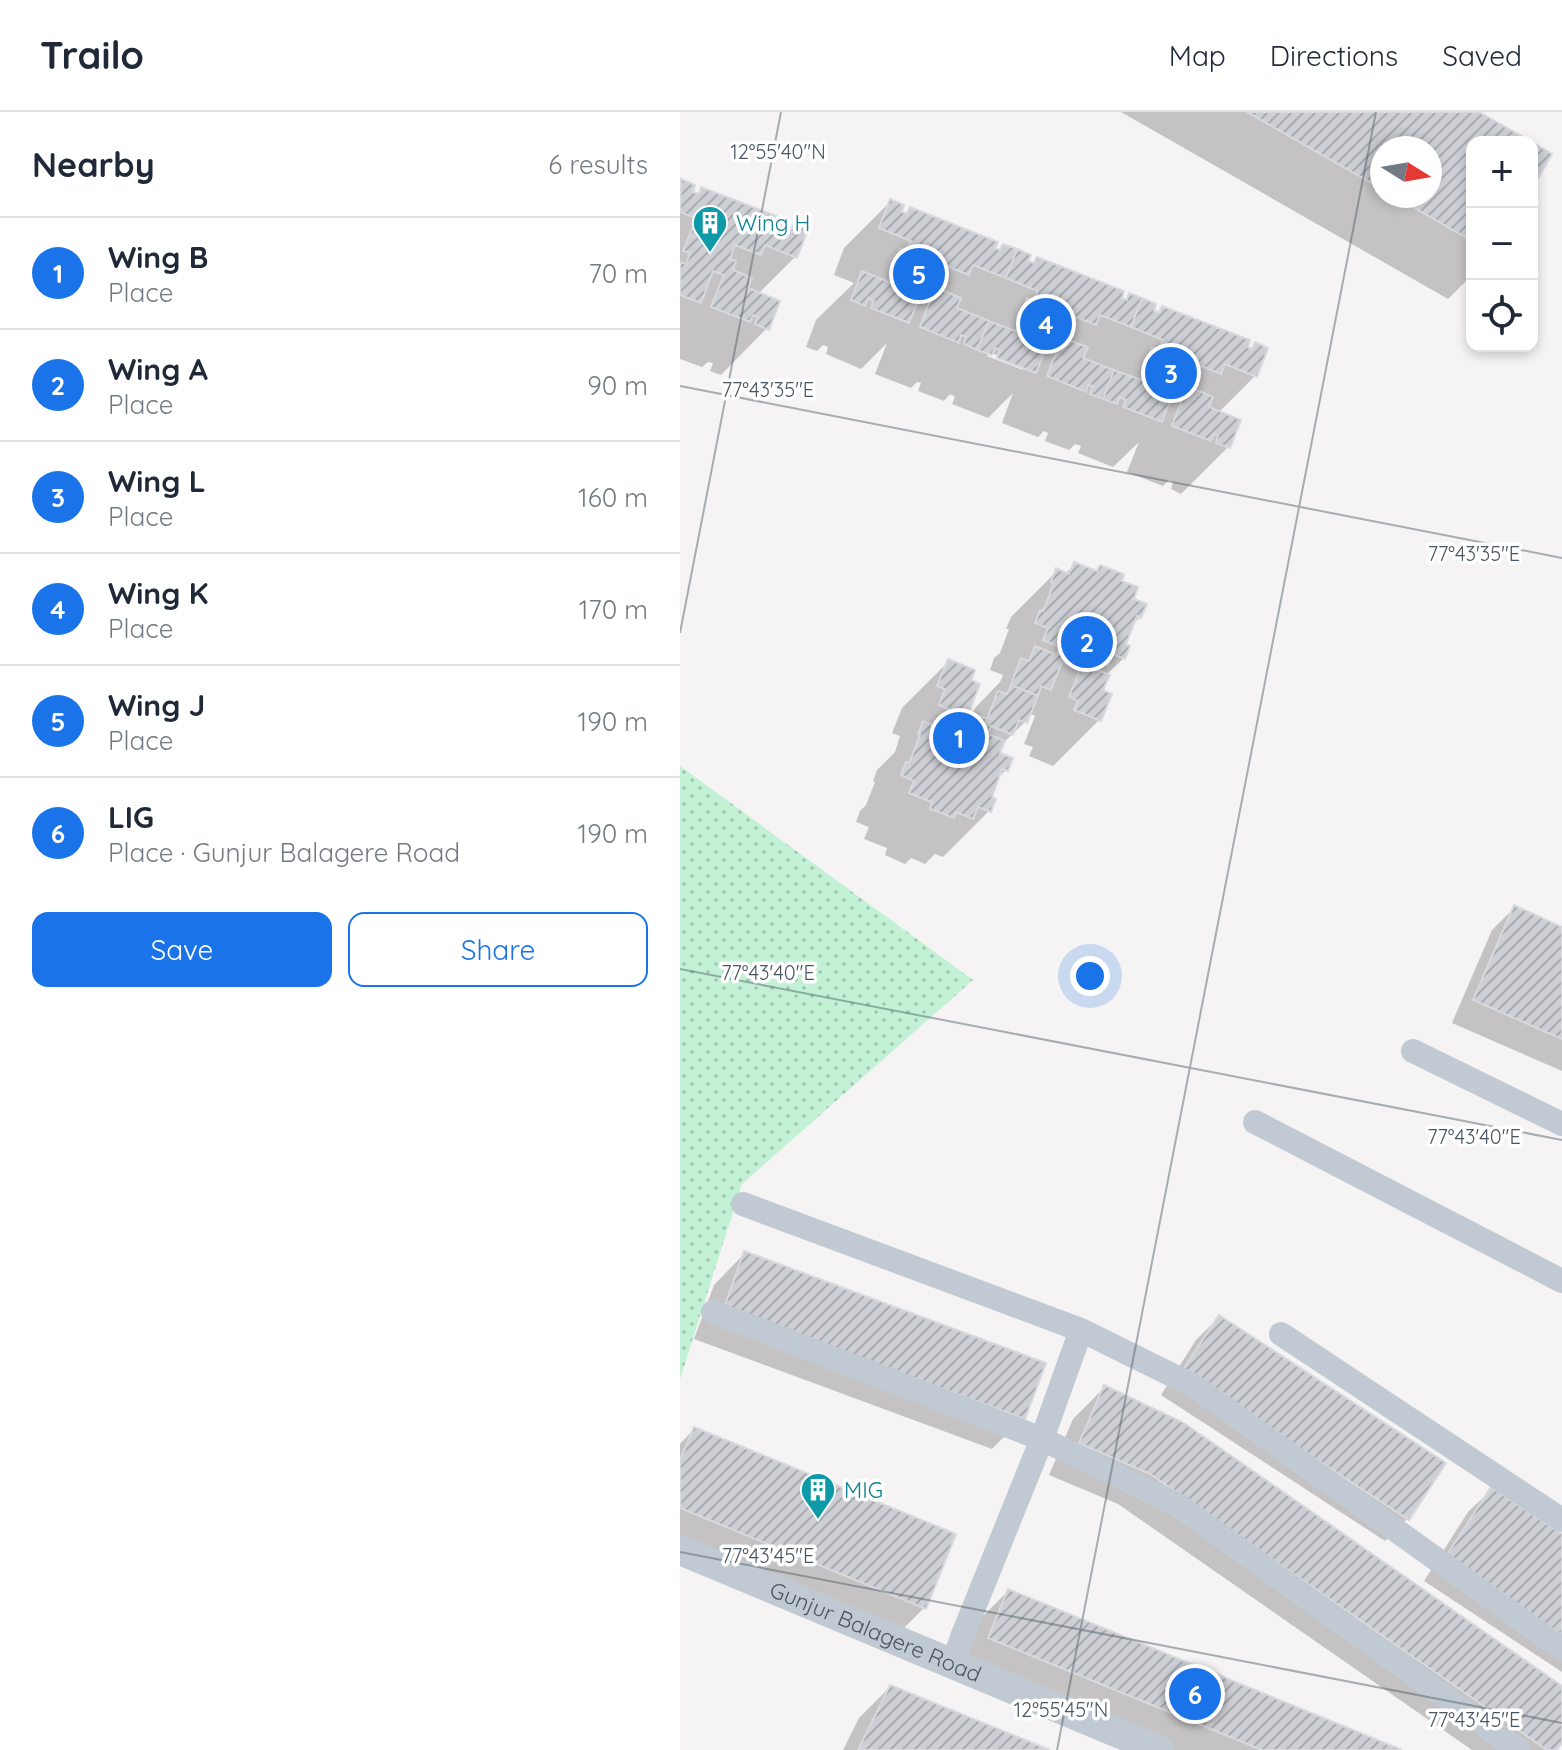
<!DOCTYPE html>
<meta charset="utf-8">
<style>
:root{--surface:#fff;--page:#f2f2f3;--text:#1f2937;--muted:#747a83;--line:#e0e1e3;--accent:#1a73e8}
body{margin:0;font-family:Quicksand,sans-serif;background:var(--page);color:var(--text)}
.controls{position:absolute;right:24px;top:24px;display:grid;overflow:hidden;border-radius:16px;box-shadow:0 4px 12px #0003}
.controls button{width:72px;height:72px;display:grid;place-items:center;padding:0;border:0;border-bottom:2px solid var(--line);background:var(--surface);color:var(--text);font:40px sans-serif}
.compass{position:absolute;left:690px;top:24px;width:72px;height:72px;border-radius:50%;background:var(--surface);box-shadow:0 4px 12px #0003;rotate:101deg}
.you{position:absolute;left:410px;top:864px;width:28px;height:28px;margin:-20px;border:6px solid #fff;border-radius:50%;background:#1a73e8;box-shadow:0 0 0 12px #1a73e833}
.badge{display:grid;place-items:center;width:52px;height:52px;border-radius:50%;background:var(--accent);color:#fff;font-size:26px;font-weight:700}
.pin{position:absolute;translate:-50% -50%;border:4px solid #fff;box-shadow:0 2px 8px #0006}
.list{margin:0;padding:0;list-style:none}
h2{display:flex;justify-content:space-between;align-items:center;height:104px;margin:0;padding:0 32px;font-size:34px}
h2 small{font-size:26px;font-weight:400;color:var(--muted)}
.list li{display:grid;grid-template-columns:52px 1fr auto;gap:24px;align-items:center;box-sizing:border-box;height:112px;padding:0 32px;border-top:2px solid var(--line)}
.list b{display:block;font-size:30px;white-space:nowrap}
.list p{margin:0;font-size:26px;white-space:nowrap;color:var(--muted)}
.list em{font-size:26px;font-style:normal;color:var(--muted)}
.actions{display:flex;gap:16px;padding:24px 32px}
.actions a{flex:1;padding:18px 0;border:2px solid var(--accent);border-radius:16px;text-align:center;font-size:28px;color:var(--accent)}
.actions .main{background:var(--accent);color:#fff}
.icon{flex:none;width:44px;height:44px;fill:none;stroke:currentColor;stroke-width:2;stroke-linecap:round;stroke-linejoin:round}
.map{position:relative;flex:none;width:882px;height:1638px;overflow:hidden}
header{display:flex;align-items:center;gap:48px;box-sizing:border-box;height:112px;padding:0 40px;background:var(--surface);border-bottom:2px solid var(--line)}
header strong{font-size:38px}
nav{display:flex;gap:44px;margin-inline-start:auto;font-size:28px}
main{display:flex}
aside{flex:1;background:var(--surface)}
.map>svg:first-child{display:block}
.grass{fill:url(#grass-dots)}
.shadow{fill:#0003;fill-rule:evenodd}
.building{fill:url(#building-hatch);stroke:#d7d9de;stroke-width:2}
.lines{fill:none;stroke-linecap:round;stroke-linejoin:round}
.minor{stroke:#c1cad2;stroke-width:24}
.tertiary{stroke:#c1cad2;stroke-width:30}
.ticks{fill:none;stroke:#4a5661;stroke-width:2;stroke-opacity:0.45}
.labels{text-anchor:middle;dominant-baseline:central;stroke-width:7;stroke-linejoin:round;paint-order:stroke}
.culture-label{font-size:22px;fill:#0d838f;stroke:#fff;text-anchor:start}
.street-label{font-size:22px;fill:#4a5661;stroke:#fff}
.ticks-label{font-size:20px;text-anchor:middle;fill:#4a5661;stroke:#fff;stroke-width:7;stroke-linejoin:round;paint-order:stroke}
</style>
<header>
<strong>Trailo</strong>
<nav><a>Map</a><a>Directions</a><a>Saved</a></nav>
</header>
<main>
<aside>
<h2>Nearby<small>6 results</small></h2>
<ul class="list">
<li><span class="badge">1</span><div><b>Wing B</b><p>Place</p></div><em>70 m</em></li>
<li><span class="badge">2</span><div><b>Wing A</b><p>Place</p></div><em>90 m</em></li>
<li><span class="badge">3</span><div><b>Wing L</b><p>Place</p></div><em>160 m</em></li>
<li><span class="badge">4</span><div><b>Wing K</b><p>Place</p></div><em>170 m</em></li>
<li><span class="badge">5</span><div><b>Wing J</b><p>Place</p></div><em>190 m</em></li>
<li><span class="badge">6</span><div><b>LIG</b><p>Place · Gunjur Balagere Road</p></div><em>190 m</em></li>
</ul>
<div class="actions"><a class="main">Save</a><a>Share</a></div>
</aside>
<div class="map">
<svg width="882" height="1638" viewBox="0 0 882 1638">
<defs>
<pattern id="grass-dots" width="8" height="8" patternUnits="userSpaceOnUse" patternTransform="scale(2)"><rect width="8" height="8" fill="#c3f1d5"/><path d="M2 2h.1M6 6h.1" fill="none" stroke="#a0c6b0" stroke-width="1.8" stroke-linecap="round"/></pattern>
<pattern id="building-hatch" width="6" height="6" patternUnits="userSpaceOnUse" patternTransform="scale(2)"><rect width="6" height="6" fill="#cdcfd5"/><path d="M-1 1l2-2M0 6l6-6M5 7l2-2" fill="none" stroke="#a8abb0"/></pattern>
</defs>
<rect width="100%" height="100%" fill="#f5f3f3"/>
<path class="grass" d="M0,654L293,868L62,1072L0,1267Z"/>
<path class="shadow" d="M441,0H795L848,30H792V163L768,187ZM702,36H750V84H702Z
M0,69L13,74L10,81L16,83L21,77L104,118L109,119L114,114L115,145L78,182L87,216L41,263L30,259L33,251L28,250L22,255L0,247Z
M210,90L219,101L225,103L230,97L318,139L323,134L346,150L352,152L357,147L439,187L444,189L450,184L471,200L477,202L482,196L570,238L575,233V264L538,301L558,309L548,335L501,382L491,377L493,370L489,368L483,374L447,360L459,330L433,355L398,341L401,334L395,332L389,338L365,329L368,321L364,319L358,325L322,311L333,281L308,306L272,292L275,285L270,282L264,289L238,279L241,271L237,270L231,276L195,262L207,231L181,257L146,242L148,235L143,233L137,239L126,235L136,208L174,171L154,163L164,136ZM309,240L343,254V258L307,244Z
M395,452L415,460L420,455L439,470L460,505L451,514L443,533L444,546L425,564L421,580L419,608L373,654L349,644L353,635L344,632L355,604L349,601L345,610L320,634L317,642L326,658L316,668L309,686V699L263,745L255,742L245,752L231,746L225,752L205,743L207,736L184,727L189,715L176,710L180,699L186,693L195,670L193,669L197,658L215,640L220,624L212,621L222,596L268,550L286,601L292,603L296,595L320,570L323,563L310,558L314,546L320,541L329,517H326L331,505L377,459L385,462Z
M834,796L882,817V959L772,911L812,818Z
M65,1141L343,1306L312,1337L14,1227L34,1173Z
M539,1205L728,1406L705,1429L481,1283L516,1228Z
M424,1276L882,1577V1628L875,1638H792L438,1392L369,1363L393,1307Z
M14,1317L244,1496L213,1527L0,1440V1332Z
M811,1378L882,1424V1560L744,1469L788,1400Z
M328,1479L717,1638H476L278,1557L297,1510Z
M210,1575L365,1638H163L179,1606Z"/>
<path class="building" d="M567,0H799L852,30H792V129L714,84H750V36H702V77Z
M852,30L872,42L852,77Z
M1,67L15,73L13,80L19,82L21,75L109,109L107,116L111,118L114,112L128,117L117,146L85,133L81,143L55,133L50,147L56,149L53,158L72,166L68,176L100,189L89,218L75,212L78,205L73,203L70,210L31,195L44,163L33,159L21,191L0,183V150L6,152L10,141L3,139L12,117L18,119L23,109L0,100Z
M210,87L224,93L222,100L227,102L230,95L318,130L315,136L320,138L323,132L337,137L326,166L293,153L289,163L264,153L259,167L265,170L262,178L281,186L277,196L309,209L297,238L284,232L286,225L281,223L279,231L240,215L252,183L242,179L229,211L191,196L194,189L188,186L185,194L171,188L182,159L214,172L219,161L212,159L220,137L227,139L231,129L199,116Z
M337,137L351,143L348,149L354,151L357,145L444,179L442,186L447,188L449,181L462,186L451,215L420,203L416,213L391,203L385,217L392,219L388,228L408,235L403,246L434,258L423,287L410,282L413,274L408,273L406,280L367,264L379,233L369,229L356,261L317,246L320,238L315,236L312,243L297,238L309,209L341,221L345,211L339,208L347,186L354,189L358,179L326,166Z
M462,186L476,192L474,199L479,201L482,194L570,228L568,235L572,237L575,230L588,236L577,265L545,252L541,262L516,252L511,266L517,268L514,277L533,285L529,295L561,308L550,336L536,331L538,324L534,322L531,329L492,314L504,282L494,278L482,310L443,295L446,288L440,285L437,292L423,287L434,258L467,270L471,260L464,258L472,235L479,238L483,228L451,215Z
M394,450L417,459L420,453L444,462L442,469L458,475L454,487L467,492L461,506L457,504L446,532L450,534L445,547L433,542L428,554L411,547L408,554L430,563L423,578L432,582L421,609L394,598L398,589L389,585L400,557L382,550L371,578L361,574L358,584L331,573L341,546L349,549L355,534L377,543L380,535L363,528L368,516L355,511L360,498L363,499L374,471L371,470L376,456L389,462Z
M268,547L295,558L291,568L300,572L289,600L307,607L318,579L327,582L331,573L358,584L347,611L339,608L333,623L311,614L308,622L325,629L320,641L333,646L328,659L322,657L312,685L316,687L311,700L298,695L293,707L276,700L274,706L250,697L252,690L229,681L234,669L221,663L226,650L229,651L240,623L238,622L243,609L256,615L261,602L277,609L281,602L259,593L265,577L257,574Z
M834,793L882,815V927L793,888Z
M64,1139L366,1251L345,1307L44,1196Z
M539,1203L766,1351L729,1408L502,1259Z
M424,1273L504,1311L882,1574V1631L877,1638H867L470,1362L399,1331Z
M14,1315L276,1422L246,1497L0,1396V1348Z
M811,1375L882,1422V1523L765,1446Z
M328,1477L722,1638H582L308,1526Z
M210,1573L370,1638H178Z"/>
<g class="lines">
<path class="minor" d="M733,939L882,1012
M575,1010L882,1169
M63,1092L401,1218L514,1274L882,1537
M33,1200L362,1327L496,1392L839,1638
M601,1222L882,1408
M273,1552L282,1525L362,1327L401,1218"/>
<path class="tertiary" id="s1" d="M0,1438L479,1638"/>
</g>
<path class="ticks" d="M0,274L882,446M0,521L101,0M0,857L882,1028M0,1440L882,1611M377,1638L696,0"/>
<defs>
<symbol id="building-pin" viewBox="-11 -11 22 30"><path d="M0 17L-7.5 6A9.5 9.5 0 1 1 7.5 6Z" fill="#0f9aa8" stroke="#fff"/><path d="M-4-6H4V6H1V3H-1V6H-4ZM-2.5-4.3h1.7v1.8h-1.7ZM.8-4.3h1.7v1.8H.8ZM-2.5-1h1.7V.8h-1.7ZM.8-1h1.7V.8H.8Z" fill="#fff"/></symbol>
</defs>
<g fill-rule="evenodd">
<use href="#building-pin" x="10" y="91" width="40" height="54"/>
<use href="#building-pin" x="118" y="1358" width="40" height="54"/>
</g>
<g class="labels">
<g class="culture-label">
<text x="56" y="111">Wing H</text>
<text x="164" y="1378">MIG</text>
</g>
<g class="street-label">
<text stroke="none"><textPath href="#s1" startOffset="212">Gunjur Balagere Road</textPath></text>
</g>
</g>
<g class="ticks-label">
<text x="98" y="47">12°55'40"N</text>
<text x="88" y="285">77°43'35"E</text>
<text x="794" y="449">77°43'35"E</text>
<text x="88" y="868">77°43'40"E</text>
<text x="794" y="1032">77°43'40"E</text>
<text x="88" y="1451">77°43'45"E</text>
<text x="381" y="1605">12°55'45"N</text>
<text x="794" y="1615">77°43'45"E</text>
</g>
</svg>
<div class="controls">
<button>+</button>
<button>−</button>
<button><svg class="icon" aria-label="locate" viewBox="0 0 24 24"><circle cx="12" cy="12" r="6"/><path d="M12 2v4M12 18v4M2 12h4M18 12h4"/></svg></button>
</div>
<svg class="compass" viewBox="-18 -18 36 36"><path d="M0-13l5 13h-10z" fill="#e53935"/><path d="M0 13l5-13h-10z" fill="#747a83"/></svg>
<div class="you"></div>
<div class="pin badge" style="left:279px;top:626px">1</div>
<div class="pin badge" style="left:407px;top:530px">2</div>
<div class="pin badge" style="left:491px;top:261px">3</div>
<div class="pin badge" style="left:366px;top:212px">4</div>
<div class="pin badge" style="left:239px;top:162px">5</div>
<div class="pin badge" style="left:515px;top:1582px">6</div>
</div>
</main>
